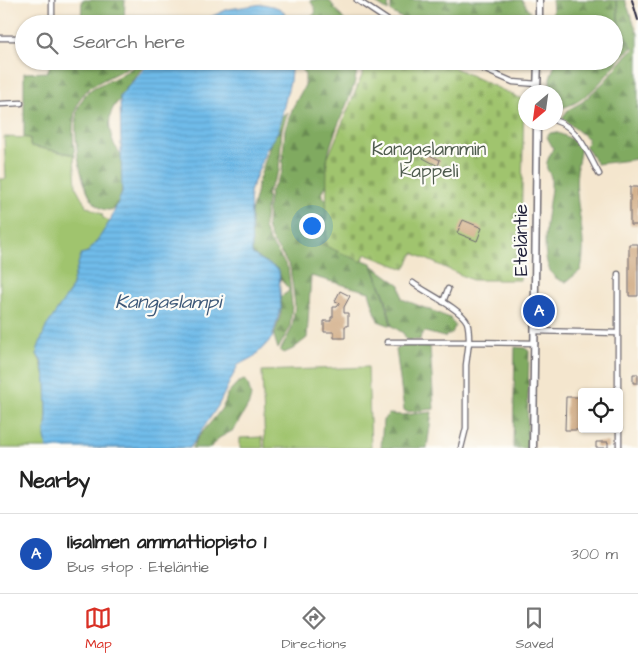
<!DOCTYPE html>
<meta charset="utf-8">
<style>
:root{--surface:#fff;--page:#f2f2f2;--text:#222;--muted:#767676;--line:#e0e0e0;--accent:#d93025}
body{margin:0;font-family:"Architects Daughter",sans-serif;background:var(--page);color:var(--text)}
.controls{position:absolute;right:15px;bottom:15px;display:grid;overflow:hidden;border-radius:5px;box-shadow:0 1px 4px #0004}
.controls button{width:45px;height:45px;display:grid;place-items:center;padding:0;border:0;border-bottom:1px solid var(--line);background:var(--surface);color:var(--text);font:25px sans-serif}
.compass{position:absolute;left:518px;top:85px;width:45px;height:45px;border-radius:50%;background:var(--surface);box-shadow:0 1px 4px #0004;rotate:209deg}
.you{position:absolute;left:311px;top:225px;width:18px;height:18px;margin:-12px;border:4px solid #fff;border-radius:50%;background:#1a73e8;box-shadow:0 0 0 8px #1a73e833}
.badge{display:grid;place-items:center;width:32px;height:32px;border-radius:50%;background:var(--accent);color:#fff;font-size:16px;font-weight:700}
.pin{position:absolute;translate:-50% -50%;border:2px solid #fff;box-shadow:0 1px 5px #0006}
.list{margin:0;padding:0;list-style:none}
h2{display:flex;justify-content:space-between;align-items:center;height:65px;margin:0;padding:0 20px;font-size:21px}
h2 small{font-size:16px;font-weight:400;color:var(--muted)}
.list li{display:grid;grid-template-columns:32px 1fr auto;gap:15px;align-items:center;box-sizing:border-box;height:80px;padding:0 20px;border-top:1px solid var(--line)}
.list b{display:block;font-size:19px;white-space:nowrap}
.list p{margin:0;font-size:16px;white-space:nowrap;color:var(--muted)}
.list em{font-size:16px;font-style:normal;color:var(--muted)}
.icon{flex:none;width:28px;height:28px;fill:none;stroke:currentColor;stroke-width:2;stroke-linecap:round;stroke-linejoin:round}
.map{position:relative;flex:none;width:638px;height:448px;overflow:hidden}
.search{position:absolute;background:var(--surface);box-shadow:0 1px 4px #0004;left:15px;right:15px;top:15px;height:55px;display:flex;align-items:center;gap:12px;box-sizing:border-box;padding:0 18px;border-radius:28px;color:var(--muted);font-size:19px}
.sheet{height:145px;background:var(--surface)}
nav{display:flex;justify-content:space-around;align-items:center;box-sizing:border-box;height:70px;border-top:1px solid var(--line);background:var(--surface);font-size:14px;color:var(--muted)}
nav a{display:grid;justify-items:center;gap:2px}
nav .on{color:var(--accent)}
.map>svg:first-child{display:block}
.forest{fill:url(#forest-firs);stroke:#51664e}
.cemetery{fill:url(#cemetery-stones);stroke:#617354}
.park{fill:#a0c46e;stroke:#617354}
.water{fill:url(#water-rules);stroke:#486e92}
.building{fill:#cfa981}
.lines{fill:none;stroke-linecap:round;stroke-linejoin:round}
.street-casing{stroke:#6c676e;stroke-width:7}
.secondary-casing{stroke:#6c676e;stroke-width:9}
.street{stroke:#fff;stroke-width:4.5}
.secondary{stroke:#fff;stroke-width:6}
.rail{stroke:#22223b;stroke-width:2}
.labels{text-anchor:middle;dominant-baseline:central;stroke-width:4.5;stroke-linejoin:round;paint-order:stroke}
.park-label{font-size:19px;fill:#4e5b4d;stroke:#fdfcf7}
.street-label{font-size:19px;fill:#22223b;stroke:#fdfcf7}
.water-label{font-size:20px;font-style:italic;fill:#3d5878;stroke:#fdfcf7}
</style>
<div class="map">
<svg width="638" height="448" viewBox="0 0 638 448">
<defs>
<pattern id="forest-firs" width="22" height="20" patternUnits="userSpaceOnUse" patternTransform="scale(1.25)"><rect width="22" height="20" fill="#80aa61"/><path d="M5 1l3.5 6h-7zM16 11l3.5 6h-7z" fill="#688a51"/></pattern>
<pattern id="cemetery-stones" width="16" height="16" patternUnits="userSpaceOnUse" patternTransform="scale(1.25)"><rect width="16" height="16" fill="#a0c46e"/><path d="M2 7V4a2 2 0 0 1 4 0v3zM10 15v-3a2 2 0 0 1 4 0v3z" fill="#8aa860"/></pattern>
<pattern id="water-rules" width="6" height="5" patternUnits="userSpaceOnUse" patternTransform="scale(1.25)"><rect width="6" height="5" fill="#6fbbe9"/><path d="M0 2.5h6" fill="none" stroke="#60a0c9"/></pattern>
</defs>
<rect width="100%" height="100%" fill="#fdfcf7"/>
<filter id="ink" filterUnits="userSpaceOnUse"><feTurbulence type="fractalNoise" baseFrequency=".02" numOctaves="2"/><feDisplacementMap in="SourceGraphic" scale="10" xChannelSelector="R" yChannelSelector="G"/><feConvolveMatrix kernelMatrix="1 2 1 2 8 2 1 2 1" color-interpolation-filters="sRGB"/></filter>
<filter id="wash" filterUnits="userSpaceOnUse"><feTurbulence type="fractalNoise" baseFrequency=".0096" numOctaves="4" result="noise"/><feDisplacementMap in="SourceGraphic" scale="20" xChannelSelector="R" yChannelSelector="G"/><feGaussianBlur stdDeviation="1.12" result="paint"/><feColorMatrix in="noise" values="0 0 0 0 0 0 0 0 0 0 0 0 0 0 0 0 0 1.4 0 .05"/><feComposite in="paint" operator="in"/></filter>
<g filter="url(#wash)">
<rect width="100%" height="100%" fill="#f4e6ce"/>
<path class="forest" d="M82,0H125L124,22L130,24H81Z
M311,0H329L347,24H304V20C314,15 320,14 311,2Z
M371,0H389L388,11Z
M391,0H522L530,12L532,24H412L391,12Z
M552,0H614L617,3C617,22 621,32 632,48L626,52C610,71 584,108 557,108L556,92H550V78L556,61H614V24H551L553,9Z
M615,0H625L638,34V159L597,164L585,145L588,142L587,138L562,118L568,110L582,102L605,81L628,54L634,49C628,42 621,30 618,20C617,13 620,6 615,0Z
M52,61H137C123,71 110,76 96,84C69,98 72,131 75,157L72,154L30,146V138L24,137V73L47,72Z
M140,61H148L120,96V100C106,111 108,131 115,146C117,149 120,152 121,156C124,167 124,199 116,208C115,209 111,210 109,210C80,212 71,128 78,108C79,104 83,99 85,95C91,87 102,84 111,80C121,75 132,69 140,61Z
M303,61H357C357,71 356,79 353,88C348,105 319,160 329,173L328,181L322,194C323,197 326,199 327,201C332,211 325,225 327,236L338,251L371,263L385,299L391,326L378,321L369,292L311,276L307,338L293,349L284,353L280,351L292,328L295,305L290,267L271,239L267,227L268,206L270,192L282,172L285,129L293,107L305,85V74L302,71Z
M288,112L282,129L279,171L268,191L264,228L269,240L288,268L290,285L292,305L290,328L278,349L274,336L281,313L280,297L288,292L289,289L281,280L279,270L252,254L251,213L256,194L257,186L268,152L274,121Z
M555,132C564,135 575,140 581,147C578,162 575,177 577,193C579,221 587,241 581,270L566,282C532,278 549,210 551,188C551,185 551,180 551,177C549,171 545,169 547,162C548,158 551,153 553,148L547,137L550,133Z
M372,265L400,285L402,299L450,318L455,326L452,333L444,337L425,332L421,335L420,340H407L403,333L392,326L386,299Z
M403,345L430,346L434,409L407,412L404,410L396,349Z
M515,347L525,348L529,351L527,448H513Z
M244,380L248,383L251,396L249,404L234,430L219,438L210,448H192C195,443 197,438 201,434C208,424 227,407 227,394L237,383Z
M432,412L427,448H381L383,420L389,414L402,415Z"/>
<path class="cemetery" d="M368,61H440L524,100L520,280H472L413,253L405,269L365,254L362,262L326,246L327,160Z"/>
<path class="park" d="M4,137L30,138V146L74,155L76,187L86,206L102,214L103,218L110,221C103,231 95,252 82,254L70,291L37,354C47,372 48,396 47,416C46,427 44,438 47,448H0V179H6Z
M368,367L371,448H265L262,371Z
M262,437L263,448H240V438Z"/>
<path class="water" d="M263,4C279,8 284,6 288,24H195L228,9Z
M151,61H292L290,81L278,131L266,150L250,192L252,254L279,270L281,308L272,338L255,356L238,365L218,406L190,448H47L45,437L47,414L46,382L42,363L37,354L38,348L46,327L70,291L81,254L88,252L99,238L110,221L122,193L120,96Z"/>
<g id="blocks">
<path class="building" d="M425,153L440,160L438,166L423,158Z
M630,187H638V225H630Z
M463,220L482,228L477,241L457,233Z
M629,244H638V296H629Z
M340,291L350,296L344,307V313H348V326H345V338H334V332H324V321H331V317H333V307H337L340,303L335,301Z
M633,374H638V383H633Z
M566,397H581V430H565Z
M587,429H600V431L587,432Z
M596,442H608V448H596Z"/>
</g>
</g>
<g filter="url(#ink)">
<use href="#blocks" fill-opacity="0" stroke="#6c676e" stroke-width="1"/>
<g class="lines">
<defs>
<path id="street" d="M357,0L393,24
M52,24V0
M0,38H24
M465,61L513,82L537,84
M0,104L21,103
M556,121C579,128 588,154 599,174
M618,274V392
M443,302L448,289
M535,331L617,333
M387,342H469C469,335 469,328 467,322C461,309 425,292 413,283
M619,429V448
M461,448L466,428V365L469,342L535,343"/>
<path id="secondary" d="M539,24V0
M537,92L538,61
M533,448L537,122"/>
</defs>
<use href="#street" class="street-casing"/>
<use href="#secondary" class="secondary-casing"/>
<use href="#street" class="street"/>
<use href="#secondary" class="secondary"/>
<path class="rail" d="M632,0L638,20"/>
</g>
</g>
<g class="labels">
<g class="park-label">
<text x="429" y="149">Kangaslammin<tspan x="429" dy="22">kappeli</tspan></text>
</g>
<g class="street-label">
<text transform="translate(521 240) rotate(-90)">Eteläntie</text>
</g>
<g class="water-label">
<text x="168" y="302">Kangaslampi</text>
</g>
</g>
</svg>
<div class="controls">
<button><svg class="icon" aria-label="locate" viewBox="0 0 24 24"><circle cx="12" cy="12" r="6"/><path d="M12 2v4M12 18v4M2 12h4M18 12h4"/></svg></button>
</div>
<svg class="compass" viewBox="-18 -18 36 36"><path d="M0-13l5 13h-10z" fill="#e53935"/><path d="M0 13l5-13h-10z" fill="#767676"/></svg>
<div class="you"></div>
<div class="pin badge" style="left:539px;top:311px;background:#1a4fb4">A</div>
<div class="search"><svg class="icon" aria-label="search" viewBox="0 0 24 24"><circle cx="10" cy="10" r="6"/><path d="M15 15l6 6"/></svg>Search here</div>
</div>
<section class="sheet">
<h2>Nearby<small></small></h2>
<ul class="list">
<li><span class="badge" style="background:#1a4fb4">A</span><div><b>Iisalmen ammattiopisto 1</b><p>Bus stop · Eteläntie</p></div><em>300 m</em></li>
</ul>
</section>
<nav>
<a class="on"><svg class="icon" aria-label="map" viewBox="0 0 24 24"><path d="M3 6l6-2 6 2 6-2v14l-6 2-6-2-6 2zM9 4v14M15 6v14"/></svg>Map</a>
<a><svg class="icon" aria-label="directions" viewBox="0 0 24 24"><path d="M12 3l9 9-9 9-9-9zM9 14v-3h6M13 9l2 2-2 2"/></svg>Directions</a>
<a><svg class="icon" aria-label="saved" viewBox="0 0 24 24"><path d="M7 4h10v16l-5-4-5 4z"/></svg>Saved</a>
</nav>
